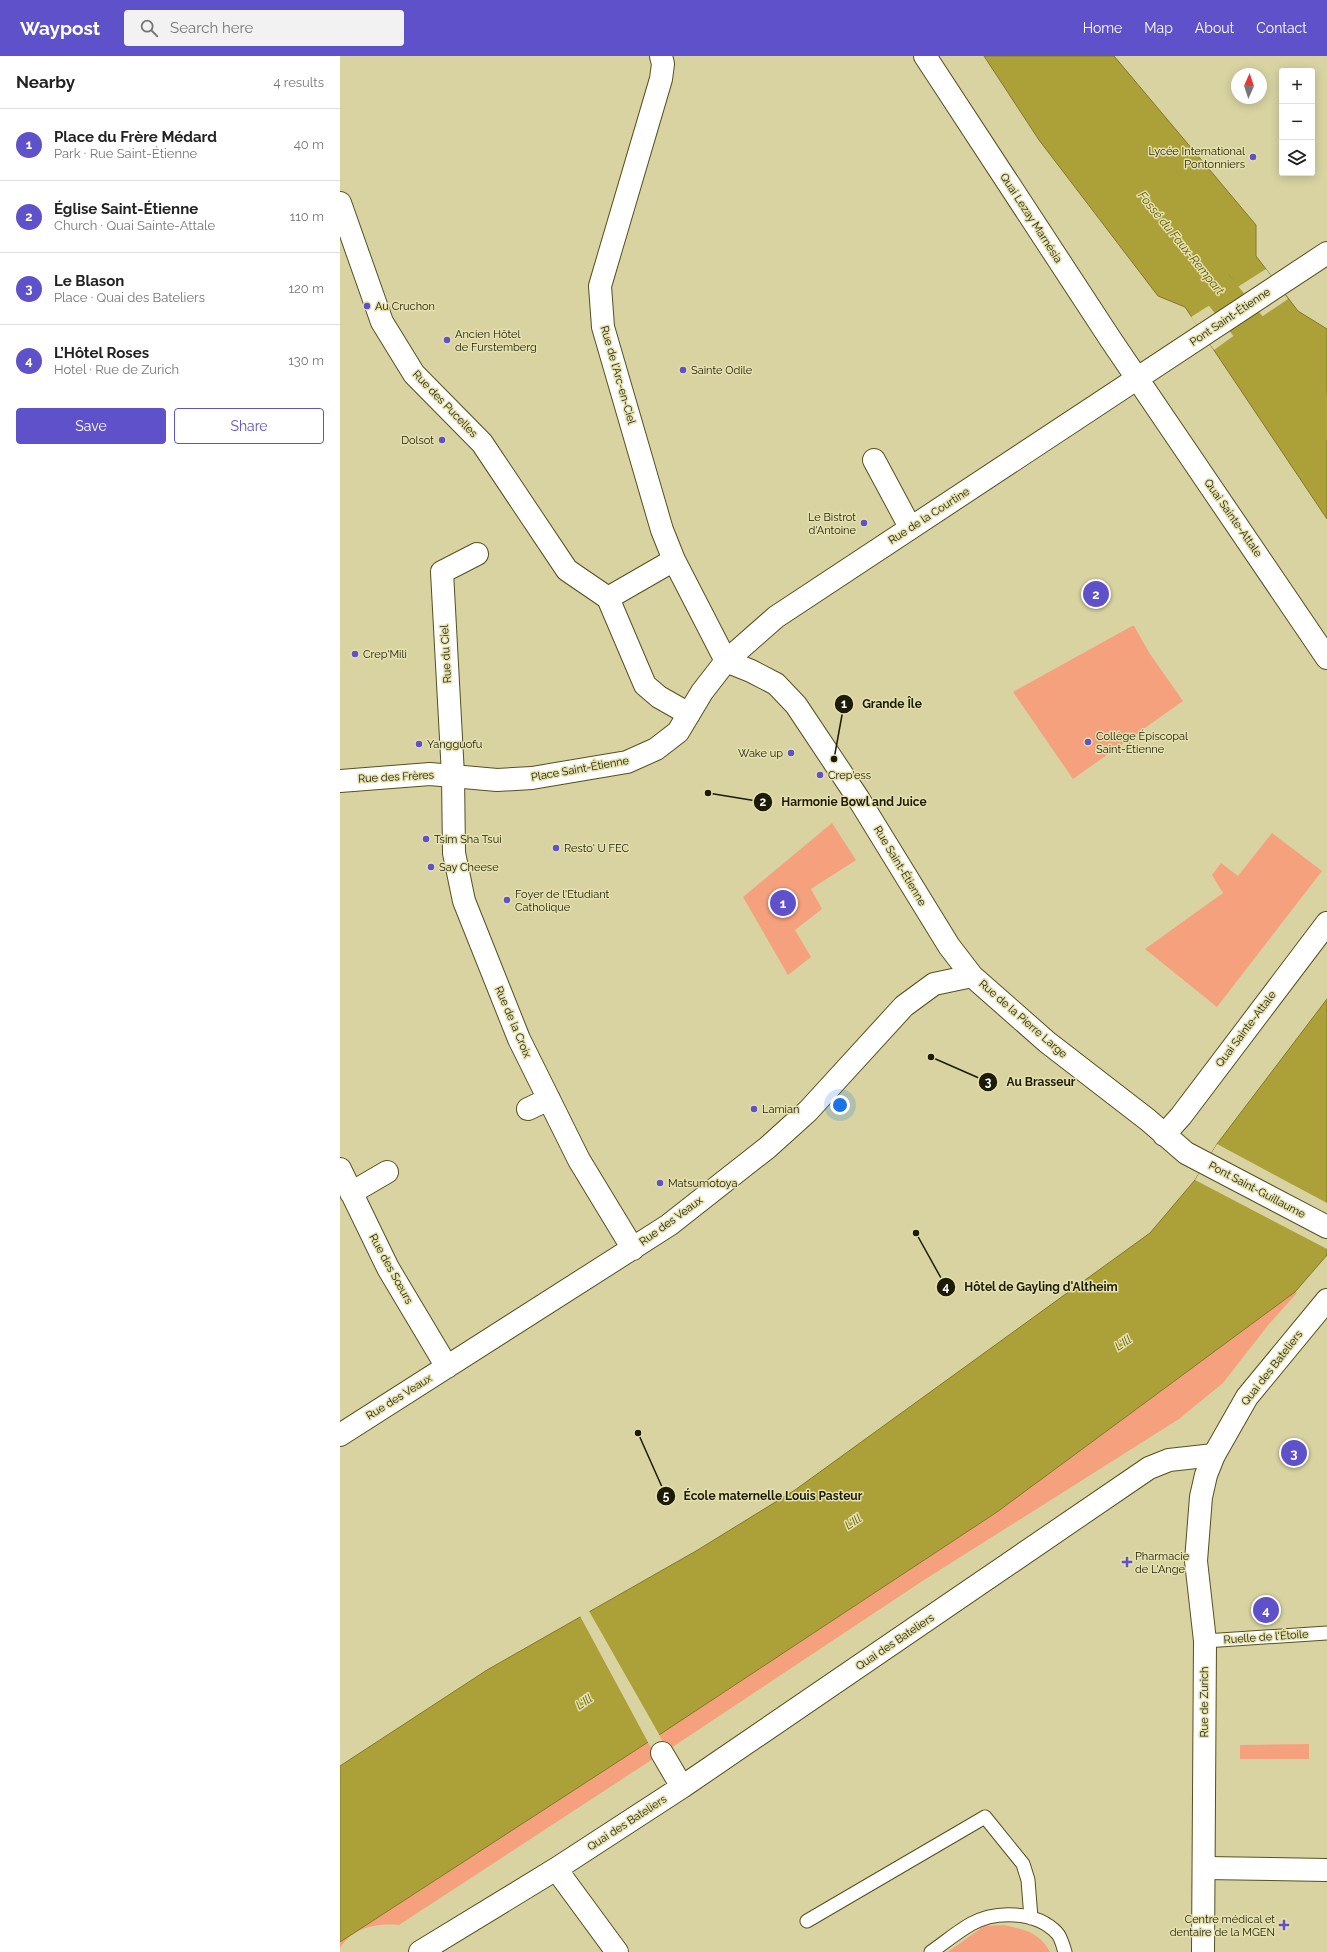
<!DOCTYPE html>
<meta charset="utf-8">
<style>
:root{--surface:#fff;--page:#f2f2f2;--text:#222;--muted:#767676;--line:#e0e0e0;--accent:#5f51ca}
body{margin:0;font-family:Raleway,sans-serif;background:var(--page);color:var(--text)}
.controls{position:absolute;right:12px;top:12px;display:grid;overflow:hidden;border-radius:4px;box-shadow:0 2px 10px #0003}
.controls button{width:36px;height:36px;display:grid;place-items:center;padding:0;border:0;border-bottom:1px solid var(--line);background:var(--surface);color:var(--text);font:20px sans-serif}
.compass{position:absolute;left:891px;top:12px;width:36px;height:36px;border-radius:50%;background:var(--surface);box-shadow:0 2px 10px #0003;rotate:3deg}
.you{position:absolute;left:500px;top:1049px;width:14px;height:14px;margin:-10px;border:3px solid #fff;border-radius:50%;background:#1a73e8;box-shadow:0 0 0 6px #1a73e833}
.badge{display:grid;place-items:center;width:26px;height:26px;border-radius:50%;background:var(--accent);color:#fff;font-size:13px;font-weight:700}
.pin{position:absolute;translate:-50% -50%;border:2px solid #fff;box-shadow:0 1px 4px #0006}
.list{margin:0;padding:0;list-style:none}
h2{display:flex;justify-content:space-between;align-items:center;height:52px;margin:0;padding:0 16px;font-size:17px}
h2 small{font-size:13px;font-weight:400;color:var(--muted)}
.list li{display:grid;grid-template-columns:26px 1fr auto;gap:12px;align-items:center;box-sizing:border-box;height:72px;padding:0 16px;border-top:1px solid var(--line)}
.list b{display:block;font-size:15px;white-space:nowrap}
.list p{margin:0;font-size:13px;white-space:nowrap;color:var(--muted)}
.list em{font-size:13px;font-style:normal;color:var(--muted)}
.actions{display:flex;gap:8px;padding:12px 16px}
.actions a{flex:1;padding:9px 0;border:1px solid var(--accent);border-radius:4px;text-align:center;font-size:14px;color:var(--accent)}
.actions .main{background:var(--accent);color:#fff}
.icon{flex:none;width:22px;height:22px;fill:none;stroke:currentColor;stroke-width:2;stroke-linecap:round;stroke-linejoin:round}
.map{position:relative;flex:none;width:987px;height:1896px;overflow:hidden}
header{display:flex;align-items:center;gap:24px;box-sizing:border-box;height:56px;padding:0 20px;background:var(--accent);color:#fff}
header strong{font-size:19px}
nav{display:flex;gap:22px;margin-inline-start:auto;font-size:14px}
.search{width:280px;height:36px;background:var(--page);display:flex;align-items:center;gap:10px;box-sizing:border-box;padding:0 14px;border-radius:4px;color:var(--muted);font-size:15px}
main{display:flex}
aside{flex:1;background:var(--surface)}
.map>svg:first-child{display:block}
.green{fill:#f6a17e}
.water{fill:#aca138;stroke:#817929;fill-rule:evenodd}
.pier{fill:#d8d3a1}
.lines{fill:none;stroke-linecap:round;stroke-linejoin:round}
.canal{stroke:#aca138;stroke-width:35}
.lane-casing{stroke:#555022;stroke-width:15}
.street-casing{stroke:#555022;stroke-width:24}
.secondary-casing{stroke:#555022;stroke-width:24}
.lane{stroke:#fff;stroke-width:13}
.street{stroke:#fff;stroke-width:22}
.secondary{stroke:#fff;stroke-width:22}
.poi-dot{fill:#5f51ca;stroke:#e5e1ae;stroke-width:1.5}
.labels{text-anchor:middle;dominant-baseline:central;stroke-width:3;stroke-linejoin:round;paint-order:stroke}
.poi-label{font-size:11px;fill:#1d1b07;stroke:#e5e1ae;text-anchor:start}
.street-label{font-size:11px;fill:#1d1b07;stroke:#e5e1ae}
.water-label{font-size:12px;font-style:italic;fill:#5d5502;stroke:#e5e1ae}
.leader{fill:none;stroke:#1d1b07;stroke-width:1.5}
.callout-dot{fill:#1d1b07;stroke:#e5e1ae;stroke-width:1.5}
.mark-label{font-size:12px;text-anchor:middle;font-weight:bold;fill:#fff}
.callout-label{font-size:12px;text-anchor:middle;font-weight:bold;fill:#1d1b07;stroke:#e5e1ae;stroke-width:3;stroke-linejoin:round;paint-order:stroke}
</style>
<header>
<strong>Waypost</strong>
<div class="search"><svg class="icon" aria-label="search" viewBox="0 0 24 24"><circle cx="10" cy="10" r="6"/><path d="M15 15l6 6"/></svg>Search here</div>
<nav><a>Home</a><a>Map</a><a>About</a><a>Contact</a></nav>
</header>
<main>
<aside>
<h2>Nearby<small>4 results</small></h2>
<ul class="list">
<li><span class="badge">1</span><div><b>Place du Frère Médard</b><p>Park · Rue Saint-Étienne</p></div><em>40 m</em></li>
<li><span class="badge">2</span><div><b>Église Saint-Étienne</b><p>Church · Quai Sainte-Attale</p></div><em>110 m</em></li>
<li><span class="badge">3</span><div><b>Le Blason</b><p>Place · Quai des Bateliers</p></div><em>120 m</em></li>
<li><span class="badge">4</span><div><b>L’Hôtel Roses</b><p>Hotel · Rue de Zurich</p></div><em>130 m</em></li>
</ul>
<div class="actions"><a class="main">Save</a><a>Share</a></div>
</aside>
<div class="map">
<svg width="987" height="1896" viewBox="0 0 987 1896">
<rect width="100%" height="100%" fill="#d8d3a1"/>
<path class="green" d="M792,570H794L810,598L843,645L733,723L673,636Z
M492,767L516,804L471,833L482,853L455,874L471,901L448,919L403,841Z
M932,777L982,815L877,951L805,893L883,837L872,819L881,807L898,820Z
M955,1236L957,1237L929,1268L883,1327L839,1363L584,1524L328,1694L319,1679L657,1456Z
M308,1686L316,1701L59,1869C36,1867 14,1871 0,1892V1886L16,1875Z
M969,1688V1703H900V1689Z
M664,1869C685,1874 699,1876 710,1896H608L644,1870Z"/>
<path class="water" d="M644,0H774L916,169V200L958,255L987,273V463L845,251L818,240L699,84ZM877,216L889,219L922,268L920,279L915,282L905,279L871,230L873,218Z
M987,943V1199L955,1236L657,1456L319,1679L0,1886V1710L147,1614L356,1495L455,1434L810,1177L855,1124L877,1088Z"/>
<path class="pier" d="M926,213L948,243L917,264L896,232Z
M881,242L903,273L874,294L851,261Z
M877,1088L987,1147V1193L855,1124Z
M249,1555L320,1680L309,1688L240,1560Z"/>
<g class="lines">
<path class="canal" d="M842,189L987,367"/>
<defs>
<path id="lane" d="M865,1585L987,1577
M467,1865L645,1761L683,1808L688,1824L691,1862
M591,1896C604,1887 617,1876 631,1868C656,1854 696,1855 717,1877C721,1881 723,1890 725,1896"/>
<path id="street" d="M321,0L323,8L321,23L260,230L263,271L322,474L334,504L386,605
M585,0L771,284L987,602
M0,147L42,266L74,318L142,387L227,514L268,542L305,629L319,641L349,658
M534,404L570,471
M137,498L102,516L113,719L114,797L124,845L179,983L239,1104L293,1193
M268,542L334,504
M386,605L411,615L436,628L456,649L518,742L609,890L632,920L707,986L808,1064L846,1097L987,1171
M0,725L90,718L157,724L192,722L287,706L316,693L338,676L362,636L386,605L436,561L987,197
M188,1053L209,1043
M824,1079L841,1060L987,867
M0,1113L48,1212L107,1311
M11,1137L47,1116
M0,1379L329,1169L427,1092L468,1055L564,950L594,928L632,920
M322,1697L342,1731
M865,1812L987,1814
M216,1813L277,1896
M80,1896L216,1813L342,1731L809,1412L829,1404L874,1399"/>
<path id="secondary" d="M863,1896L865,1585L856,1505L861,1441L866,1419L874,1399L907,1341L987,1244"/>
</defs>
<use href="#lane" class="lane-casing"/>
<use href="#street" class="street-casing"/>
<use href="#secondary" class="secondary-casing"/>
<use href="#lane" class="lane"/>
<use href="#street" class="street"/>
<use href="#secondary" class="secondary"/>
</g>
<g class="poi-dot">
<circle cx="913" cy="101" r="4"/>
<circle cx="27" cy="250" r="4"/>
<circle cx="107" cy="284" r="4"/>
<circle cx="343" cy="314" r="4"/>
<circle cx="102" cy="384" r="4"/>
<circle cx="524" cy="467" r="4"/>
<circle cx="15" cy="598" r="4"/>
<circle cx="748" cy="686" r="4"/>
<circle cx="79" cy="688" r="4"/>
<circle cx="451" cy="697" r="4"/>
<circle cx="480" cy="719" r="4"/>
<circle cx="86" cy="783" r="4"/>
<circle cx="216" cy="792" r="4"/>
<circle cx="91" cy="811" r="4"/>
<circle cx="167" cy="844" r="4"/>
<circle cx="414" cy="1053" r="4"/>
<circle cx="320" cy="1127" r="4"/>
<path d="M785 1500h4v4h4v4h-4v4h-4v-4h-4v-4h4z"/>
<path d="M942 1863h4v4h4v4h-4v4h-4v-4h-4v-4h4z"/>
</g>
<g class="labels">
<g class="poi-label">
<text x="905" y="95" text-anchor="end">Lycée International<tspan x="905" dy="13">Pontonniers</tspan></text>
<text x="35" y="250">Au Cruchon</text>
<text x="115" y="278">Ancien Hôtel<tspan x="115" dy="13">de Furstemberg</tspan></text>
<text x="351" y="314">Sainte Odile</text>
<text x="94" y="384" text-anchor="end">Dolsot</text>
<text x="516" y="461" text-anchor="end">Le Bistrot<tspan x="516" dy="13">d'Antoine</tspan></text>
<text x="23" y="598">Crep'Mili</text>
<text x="756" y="680">Collège Épiscopal<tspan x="756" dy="13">Saint-Étienne</tspan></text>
<text x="87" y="688">Yangguofu</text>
<text x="443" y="697" text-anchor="end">Wake up</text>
<text x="488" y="719">Crep'ess</text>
<text x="94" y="783">Tsim Sha Tsui</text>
<text x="224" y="792">Resto' U FEC</text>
<text x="99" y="811">Say Cheese</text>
<text x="175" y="838">Foyer de l'Etudiant<tspan x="175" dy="13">Catholique</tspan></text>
<text x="422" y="1053">Lamian</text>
<text x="328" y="1127">Matsumotoya</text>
<text x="795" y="1500">Pharmacie<tspan x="795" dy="13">de L'Ange</tspan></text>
<text x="935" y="1863" text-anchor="end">Centre médical et<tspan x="935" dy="13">dentaire de la MGEN</tspan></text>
</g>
<g class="street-label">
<text transform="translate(691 162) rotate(57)">Quai Lezay Marnésia</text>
<text transform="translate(890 261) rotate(-34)">Pont Saint-Étienne</text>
<text transform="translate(278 319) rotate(74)">Rue de l'Arc-en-Ciel</text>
<text transform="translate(105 348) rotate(46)">Rue des Pucelles</text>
<text transform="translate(589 460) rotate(-33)">Rue de la Courtine</text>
<text transform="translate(893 462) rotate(55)">Quai Sainte-Attale</text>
<text transform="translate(106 598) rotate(-93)">Rue du Ciel</text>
<text transform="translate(240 713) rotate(-10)">Place Saint-Étienne</text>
<text transform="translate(56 721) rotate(-3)">Rue des Frères</text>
<text transform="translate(560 810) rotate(59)">Rue Saint-Étienne</text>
<text transform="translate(683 963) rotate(41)">Rue de la Pierre Large</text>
<text transform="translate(173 966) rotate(67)">Rue de la Croix</text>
<text transform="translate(906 973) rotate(-53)">Quai Sainte-Attale</text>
<text transform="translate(917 1134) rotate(28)">Pont Saint-Guillaume</text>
<text transform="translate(331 1165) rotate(-36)">Rue des Veaux</text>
<text transform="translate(51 1213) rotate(61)">Rue des Sœurs</text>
<text transform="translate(932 1312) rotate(-52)">Quai des Bateliers</text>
<text transform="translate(59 1341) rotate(-32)">Rue des Veaux</text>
<text transform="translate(926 1581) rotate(-4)">Ruelle de l'Étoile</text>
<text transform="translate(555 1586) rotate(-34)">Quai des Bateliers</text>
<text transform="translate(864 1646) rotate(-90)">Rue de Zurich</text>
<text transform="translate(287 1767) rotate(-33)">Quai des Bateliers</text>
</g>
<g class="water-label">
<text transform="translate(841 187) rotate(51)">Fossé du Faux-Rempart</text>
<text transform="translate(783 1287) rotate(-34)">L'Ill</text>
<text transform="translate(513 1466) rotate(-34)">L'Ill</text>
<text transform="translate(244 1646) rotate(-34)">L'Ill</text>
</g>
</g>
<path class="leader" d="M494 703L504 648M368 737L423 746M591 1001L648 1026M576 1177L606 1231M298 1377L326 1440"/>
<g class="callout-dot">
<circle cx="494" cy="703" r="4"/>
<circle cx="368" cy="737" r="4"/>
<circle cx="591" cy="1001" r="4"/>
<circle cx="576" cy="1177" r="4"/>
<circle cx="298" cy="1377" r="4"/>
<circle cx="504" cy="648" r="10"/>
<circle cx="423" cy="746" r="10"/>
<circle cx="648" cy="1026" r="10"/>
<circle cx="606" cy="1231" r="10"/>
<circle cx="326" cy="1440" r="10"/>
</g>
<g class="mark-label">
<text x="504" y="652">1</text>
<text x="423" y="750">2</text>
<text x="648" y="1030">3</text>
<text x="606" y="1235">4</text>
<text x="326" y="1444">5</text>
</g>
<g class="callout-label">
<text x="552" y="652">Grande Île</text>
<text x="514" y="750">Harmonie Bowl and Juice</text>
<text x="701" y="1030">Au Brasseur</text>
<text x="701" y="1235">Hôtel de Gayling d'Altheim</text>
<text x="433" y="1444">École maternelle Louis Pasteur</text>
</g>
</svg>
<div class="controls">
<button>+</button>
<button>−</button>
<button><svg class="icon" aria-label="layers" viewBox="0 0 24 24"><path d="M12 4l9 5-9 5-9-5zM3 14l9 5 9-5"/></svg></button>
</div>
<svg class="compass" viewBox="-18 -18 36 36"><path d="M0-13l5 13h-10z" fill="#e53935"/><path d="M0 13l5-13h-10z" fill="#767676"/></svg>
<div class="you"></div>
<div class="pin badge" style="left:443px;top:847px">1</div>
<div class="pin badge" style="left:756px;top:538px">2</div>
<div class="pin badge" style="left:954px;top:1397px">3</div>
<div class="pin badge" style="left:926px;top:1554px">4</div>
</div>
</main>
